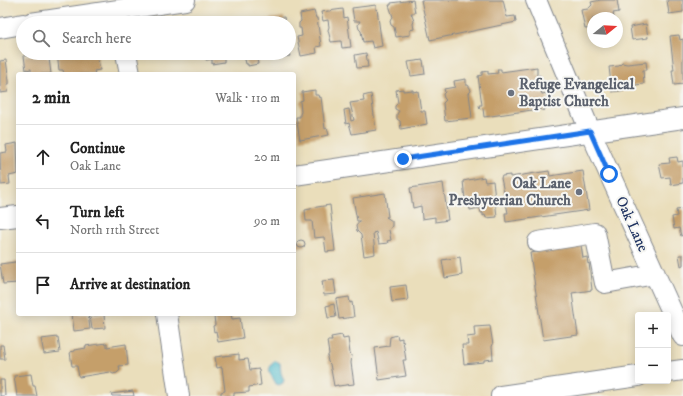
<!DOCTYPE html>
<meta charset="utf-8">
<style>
:root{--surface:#fff;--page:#f6f6f6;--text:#222;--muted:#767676;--line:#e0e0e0}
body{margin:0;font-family:"IM FELL DW Pica",serif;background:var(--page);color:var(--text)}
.controls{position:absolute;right:12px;bottom:12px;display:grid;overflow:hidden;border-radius:4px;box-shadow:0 2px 10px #0003}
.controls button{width:36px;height:36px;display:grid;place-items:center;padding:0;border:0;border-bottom:1px solid var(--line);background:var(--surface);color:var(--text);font:20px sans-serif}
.compass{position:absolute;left:587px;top:12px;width:36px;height:36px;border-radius:50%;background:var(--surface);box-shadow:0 2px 10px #0003;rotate:72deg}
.stop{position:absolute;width:12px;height:12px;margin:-9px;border:3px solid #1a73e8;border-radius:50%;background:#fff}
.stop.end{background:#1a73e8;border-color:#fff;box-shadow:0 1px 4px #0008}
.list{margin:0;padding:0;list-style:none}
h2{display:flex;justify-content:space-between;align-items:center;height:52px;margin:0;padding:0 16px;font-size:17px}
h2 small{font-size:13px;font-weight:400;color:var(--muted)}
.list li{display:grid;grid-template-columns:26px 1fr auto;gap:12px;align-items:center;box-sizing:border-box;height:64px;padding:0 16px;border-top:1px solid var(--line)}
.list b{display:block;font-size:15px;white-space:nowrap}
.list p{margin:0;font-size:13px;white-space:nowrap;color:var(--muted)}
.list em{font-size:13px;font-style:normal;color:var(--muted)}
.icon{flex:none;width:22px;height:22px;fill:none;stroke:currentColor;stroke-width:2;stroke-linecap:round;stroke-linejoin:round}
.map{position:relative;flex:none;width:683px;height:396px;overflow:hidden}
.search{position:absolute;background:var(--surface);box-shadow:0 2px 10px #0003;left:16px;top:16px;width:280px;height:44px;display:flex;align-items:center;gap:10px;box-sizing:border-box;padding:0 14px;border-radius:22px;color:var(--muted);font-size:15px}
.panel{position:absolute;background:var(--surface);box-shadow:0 2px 10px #0003;left:16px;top:72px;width:280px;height:244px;border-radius:4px}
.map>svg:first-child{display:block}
.water{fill:#4cb8c8;stroke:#347493}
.building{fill:#c59f6a}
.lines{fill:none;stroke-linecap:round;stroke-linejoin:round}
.minor-casing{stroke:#82868c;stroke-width:22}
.minor{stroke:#fff;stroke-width:20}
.route{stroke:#1a73e8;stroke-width:5}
.worship-dot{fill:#6b7280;stroke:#f6f6f2;stroke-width:1.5}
.labels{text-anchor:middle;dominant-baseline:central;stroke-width:4;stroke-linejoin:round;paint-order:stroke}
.worship-label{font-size:15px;font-weight:bold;fill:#5b616d;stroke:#f6f6f2;text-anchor:start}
.street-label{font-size:15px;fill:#1b2f5e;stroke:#f6f6f2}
</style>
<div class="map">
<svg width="683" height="396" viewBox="0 0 683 396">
<rect width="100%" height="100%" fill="#f6f6f2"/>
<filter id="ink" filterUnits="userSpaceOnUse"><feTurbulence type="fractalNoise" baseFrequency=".025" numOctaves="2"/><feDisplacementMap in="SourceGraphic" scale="8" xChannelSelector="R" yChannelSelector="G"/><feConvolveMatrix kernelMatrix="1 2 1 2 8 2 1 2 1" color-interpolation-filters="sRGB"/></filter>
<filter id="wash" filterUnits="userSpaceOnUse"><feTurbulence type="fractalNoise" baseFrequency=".012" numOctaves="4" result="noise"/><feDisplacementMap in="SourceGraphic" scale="16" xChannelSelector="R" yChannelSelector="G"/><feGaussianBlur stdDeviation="0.9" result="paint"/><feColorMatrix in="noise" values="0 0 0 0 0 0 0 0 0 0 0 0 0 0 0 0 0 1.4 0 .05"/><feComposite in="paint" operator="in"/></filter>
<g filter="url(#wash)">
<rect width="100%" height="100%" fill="#eadebb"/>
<path class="water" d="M274,361H276L280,363L281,373L284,380L283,383L279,385L276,384C271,373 265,373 274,361Z"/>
<g id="blocks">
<path class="building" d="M413,0L415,13H411L414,21L413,24L414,29L410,30V35L396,37L394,27L391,25L390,21L393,17L389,5H391V3Z
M421,0H503L507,17L515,16L516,22L430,40Z
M601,0H617L619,12L613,13L614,18H593V28L585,29L581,10L588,9L592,5L591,2Z
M667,0H683V12L669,14Z
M376,5V10L377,9L382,46L373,48L371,41L363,42L361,31L359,29L358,25L360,21H354L352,8Z
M343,9L344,18L347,17L351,47L342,48L341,41L331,42L328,30L329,27L328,20L323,21L321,12Z
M314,11L316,18H317L321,46L316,47L317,53L301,56L297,37L302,36L301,28H299V23L301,21L300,14Z
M284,17L285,23H263L262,20Z
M646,24L648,38L632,40L630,27Z
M679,35L680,40L683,39V84L674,85L672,70H674L670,36Z
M47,53V58H49L51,74H31V69L26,70L24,56Z
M57,53H97L100,70L94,71L95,74H64L63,70H59Z
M203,53H224V62L212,64V59L206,60Z
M237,53H256L258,64L248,66V64H246L244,55L237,56Z
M271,53H289L290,56L276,58L275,55H271Z
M366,53L368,67L357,68L355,55Z
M6,60L9,81V84H7L8,92L0,93V61Z
M423,60L425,74L411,76L408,62Z
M646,62L647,70H643L644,84L627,86L628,90L612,92L609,67L619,66L622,63L627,64Z
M537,67V76L540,75L541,82L543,81L544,91L541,92L542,94L547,93L548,101L544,111L539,109L484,117L483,108L480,109L479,105H482L478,76L482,75V72L488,71V74L498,73L497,69H501V72Z
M466,79V85H468L470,88L471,91L469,93L472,118L445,121L443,103L446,100L444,98L443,94L445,92L444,89L455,87L454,81Z
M403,89V91L413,90V92L418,91L421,111H425L427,124L401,129L400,121L397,119V114L399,111L395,109V106L398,103L396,90Z
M315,90V95H318L319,98L321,97L325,129L327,128L329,135L300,140L296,117H300V114L301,112L300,101L303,100L302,92Z
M371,94L376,130L352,134L349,123L346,124L344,110L349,109L351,121L354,120L350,103L364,101L363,96Z
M17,143L18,174L9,176L10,184L1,185L0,153L7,152L6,145Z
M677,157L678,162L683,161V183L671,185L670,177L662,178L659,164L670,163L669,158Z
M549,171L550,176L583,171L589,210L506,222L505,213H508L501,178L502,176L510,175V177Z
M484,177L485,182L493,181L497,217L486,218L485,215L483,216V213H481L480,208L470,210L469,199L465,200L463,181Z
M443,183L448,220L435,222V217L422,219L421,206L413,208L410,188Z
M385,193L388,217H386L392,221V226L389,230L391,240L387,241L388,243L379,244L376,232L373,233L375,254L364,256L361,235L357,231L356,226L360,221H357L353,198Z
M330,205L335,251L326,252L324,237L314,238L312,221H306L305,210L311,209V208Z
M683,209V235L681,236L679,228L674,229L672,217L677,216L676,210Z
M297 244a4 4 0 1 1 8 0a4 4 0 1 1-8 0Z
M581,245L583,258L587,257L588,264L589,263L592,290L572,293L578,335L543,340L530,253Z
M679,255H683V265L681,266Z
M460,257L462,275L445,278L442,260Z
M15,262H18V283L3,284L0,264Z
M334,280L336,294L324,295L322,281Z
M406,285L408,300L392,302L390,287Z
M349,297L350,303L352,302L354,317L339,319L336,299Z
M334,304L336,317L328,318L326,306Z
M72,314H88L90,329L74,331Z
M104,314L105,328L92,329L90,316Z
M216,314H231L232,319L240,318L243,338L218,342L216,331L214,332L213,326L215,325L214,316L216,315Z
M490,326L493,345L492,346L493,359L484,360V362L464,364L462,345H468L467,337L475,336L474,327Z
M342,335L343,339L348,338L350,353L352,355L351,363L354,384L338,386V385L334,386L330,364L328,362L327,357L329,354L327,341H332L331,337Z
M397,335L398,339L402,338V342L403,341L406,360H403L406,376L379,380L375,348L389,346L390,337Z
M58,337L60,352L44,354L41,339Z
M107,343V347L126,344L128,365L119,366L120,370L117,373L113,374L110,372L79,377L77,366H72L70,352L75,351V350L86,348L85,346Z
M0,345H3L5,359H0Z
M239,354V360L248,359L250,370L259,369L261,385L249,387V392L234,393V396H221V392L225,391L222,367L217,368L215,357Z
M31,374L33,386H35L37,396H17L14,376Z
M0,380H4L5,396H0Z
M133,391L134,396H112L111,394Z"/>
</g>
</g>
<g filter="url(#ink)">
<use href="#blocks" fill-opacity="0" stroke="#82868c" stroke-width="1"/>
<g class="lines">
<defs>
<path id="minor" d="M536,0L590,131L683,336
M31,23L185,0
M0,28L23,24
M126,53L130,74
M294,175L683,118
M0,218L18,216
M538,242L595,233L605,283L655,274
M167,314L179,396
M668,372L683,370
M501,396L638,376"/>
</defs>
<use href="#minor" class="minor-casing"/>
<use href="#minor" class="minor"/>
</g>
</g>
<g class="lines" filter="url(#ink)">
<path class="route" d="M403,159L590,131L609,174"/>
</g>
<g class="worship-dot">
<circle cx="511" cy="93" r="4"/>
<circle cx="579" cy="192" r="4"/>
</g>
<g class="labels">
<g class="worship-label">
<text x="519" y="84">Refuge Evangelical<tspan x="519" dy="17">Baptist Church</tspan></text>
<text x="571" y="183" text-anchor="end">Oak Lane<tspan x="571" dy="17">Presbyterian Church</tspan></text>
</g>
<g class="street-label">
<text transform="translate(632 224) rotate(66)">Oak Lane</text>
</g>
</g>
</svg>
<div class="controls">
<button>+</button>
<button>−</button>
</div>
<svg class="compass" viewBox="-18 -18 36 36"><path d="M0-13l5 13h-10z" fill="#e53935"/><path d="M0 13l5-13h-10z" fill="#767676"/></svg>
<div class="stop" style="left:609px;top:174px"></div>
<div class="stop end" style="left:403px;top:159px"></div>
<div class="search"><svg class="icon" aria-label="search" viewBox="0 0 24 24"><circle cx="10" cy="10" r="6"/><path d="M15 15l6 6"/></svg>Search here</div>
<section class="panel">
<h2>2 min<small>Walk · 110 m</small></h2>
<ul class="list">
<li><svg class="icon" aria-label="ahead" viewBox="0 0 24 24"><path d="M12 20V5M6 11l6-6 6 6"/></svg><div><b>Continue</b><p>Oak Lane</p></div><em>20 m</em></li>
<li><svg class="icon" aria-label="left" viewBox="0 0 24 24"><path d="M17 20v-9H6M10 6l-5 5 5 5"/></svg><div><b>Turn left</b><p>North 11th Street</p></div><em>90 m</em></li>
<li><svg class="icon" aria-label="arrive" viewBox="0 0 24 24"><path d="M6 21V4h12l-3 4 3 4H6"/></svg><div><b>Arrive at destination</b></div></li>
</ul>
</section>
</div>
